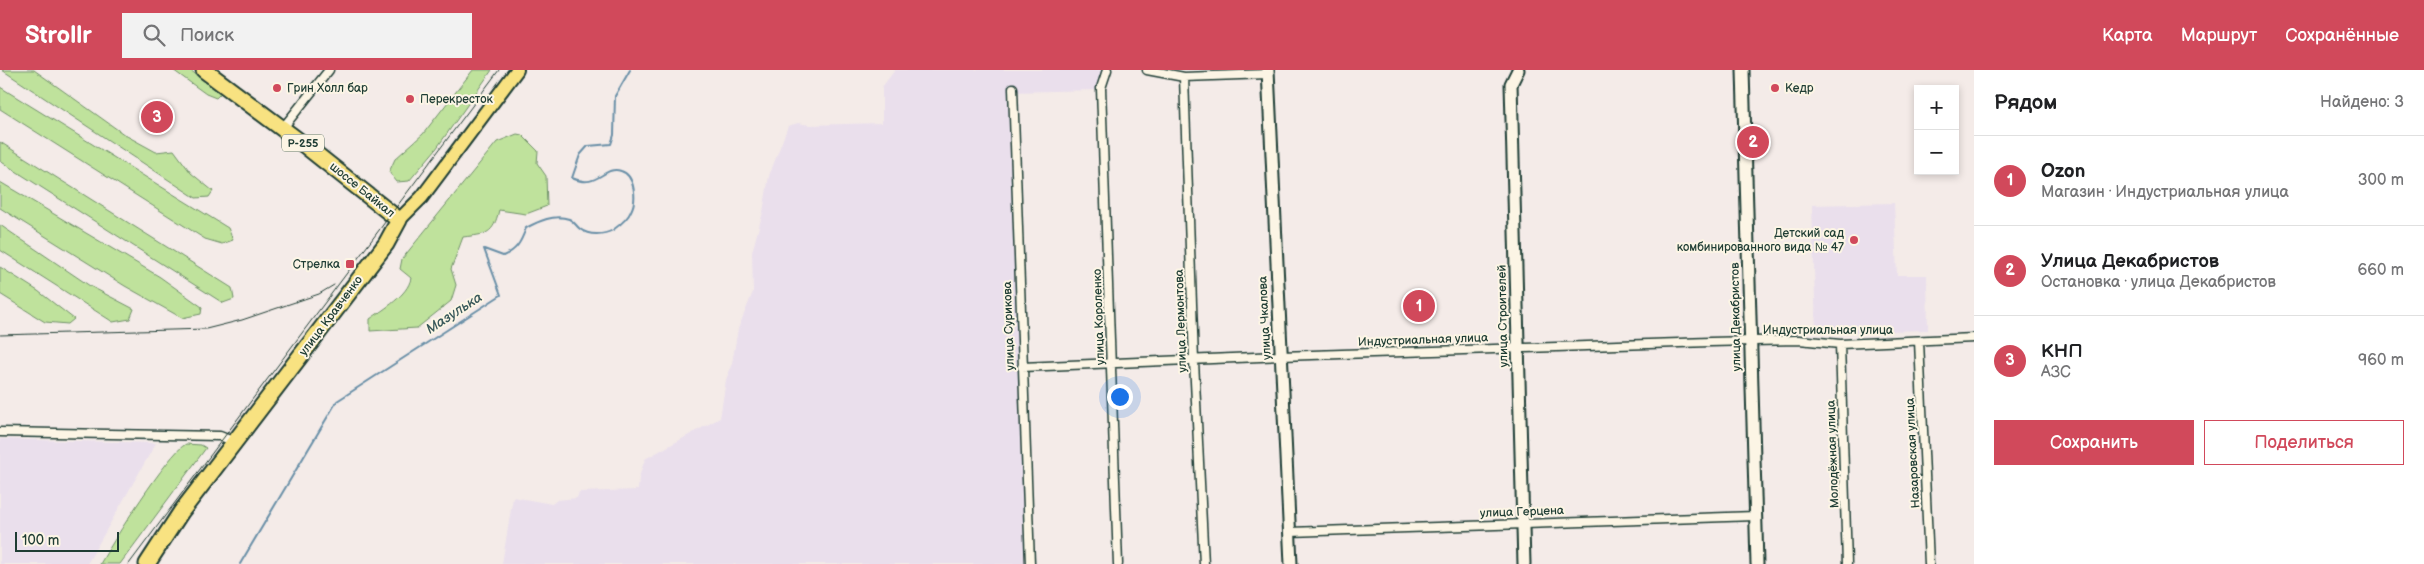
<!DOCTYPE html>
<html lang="ru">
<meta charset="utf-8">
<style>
:root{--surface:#fff;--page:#f2f2f2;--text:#202124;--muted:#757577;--line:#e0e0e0;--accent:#d1495b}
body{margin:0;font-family:"Balsamiq Sans",sans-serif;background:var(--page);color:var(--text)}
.controls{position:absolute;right:15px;top:15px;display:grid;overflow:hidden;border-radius:0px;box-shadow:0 2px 8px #0003}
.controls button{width:45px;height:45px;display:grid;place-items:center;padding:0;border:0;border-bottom:1px solid var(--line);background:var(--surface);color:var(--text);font:25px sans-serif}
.scale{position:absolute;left:15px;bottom:12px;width:104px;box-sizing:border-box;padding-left:5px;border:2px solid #1f3d34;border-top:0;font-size:14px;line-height:18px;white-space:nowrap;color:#1f3d34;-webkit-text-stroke:4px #fcf5e5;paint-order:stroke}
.you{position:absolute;left:1119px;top:326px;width:18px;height:18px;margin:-12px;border:4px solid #fff;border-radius:50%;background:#1a73e8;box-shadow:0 0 0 8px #1a73e833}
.badge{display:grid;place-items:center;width:32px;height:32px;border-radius:50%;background:var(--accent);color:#fff;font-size:16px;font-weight:700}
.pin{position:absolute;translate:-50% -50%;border:2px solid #fff;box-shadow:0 1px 5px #0006}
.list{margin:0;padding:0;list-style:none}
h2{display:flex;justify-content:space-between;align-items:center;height:65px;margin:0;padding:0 20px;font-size:21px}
h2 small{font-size:16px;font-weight:400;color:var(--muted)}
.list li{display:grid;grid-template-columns:32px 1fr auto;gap:15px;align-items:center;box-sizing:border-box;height:90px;padding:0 20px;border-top:1px solid var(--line)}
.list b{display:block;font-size:19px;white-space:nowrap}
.list p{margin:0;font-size:16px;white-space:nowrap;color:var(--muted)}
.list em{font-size:16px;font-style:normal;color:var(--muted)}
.actions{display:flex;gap:10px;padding:15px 20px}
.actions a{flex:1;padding:11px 0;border:1px solid var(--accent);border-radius:0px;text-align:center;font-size:18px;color:var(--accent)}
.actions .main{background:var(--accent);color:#fff}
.icon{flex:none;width:28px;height:28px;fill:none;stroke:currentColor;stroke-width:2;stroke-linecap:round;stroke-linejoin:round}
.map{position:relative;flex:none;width:1974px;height:494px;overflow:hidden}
header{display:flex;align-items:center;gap:30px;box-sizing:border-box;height:70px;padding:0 25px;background:var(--accent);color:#fff}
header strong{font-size:24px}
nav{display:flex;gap:28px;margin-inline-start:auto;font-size:18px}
.search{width:350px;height:45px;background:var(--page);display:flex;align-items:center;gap:12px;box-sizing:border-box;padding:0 18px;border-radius:0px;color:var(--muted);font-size:19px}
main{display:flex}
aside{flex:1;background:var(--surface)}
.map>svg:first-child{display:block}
.built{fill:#eadfec}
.green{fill:#bfe29c;stroke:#6f9068}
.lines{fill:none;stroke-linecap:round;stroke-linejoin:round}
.stream{stroke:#698fa7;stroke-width:2}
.street-casing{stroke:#1f3d34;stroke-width:11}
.secondary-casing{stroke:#1f3d34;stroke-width:15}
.primary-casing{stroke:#1f3d34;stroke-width:16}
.highway-casing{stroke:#1f3d34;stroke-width:19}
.street{stroke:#fcf5e5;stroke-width:8}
.secondary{stroke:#fcf5e5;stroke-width:11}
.primary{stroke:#f8e281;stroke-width:12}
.highway{stroke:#f8e281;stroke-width:15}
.tram{stroke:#1f3d34;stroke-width:1}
.poi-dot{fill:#d1495b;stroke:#fcf5e5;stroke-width:2}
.labels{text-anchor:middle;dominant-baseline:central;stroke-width:4;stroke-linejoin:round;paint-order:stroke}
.shield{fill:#fcf5e5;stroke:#617469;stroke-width:1}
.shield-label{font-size:11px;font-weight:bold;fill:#1f3d34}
.poi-label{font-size:12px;fill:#1f3d34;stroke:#fcf5e5;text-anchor:start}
.street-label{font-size:12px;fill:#1f3d34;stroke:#fcf5e5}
.water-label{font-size:14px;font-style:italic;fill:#38585a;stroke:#fcf5e5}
</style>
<header>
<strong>Strollr</strong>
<div class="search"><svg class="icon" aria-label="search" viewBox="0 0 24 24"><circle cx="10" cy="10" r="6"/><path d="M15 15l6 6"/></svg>Поиск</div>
<nav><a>Карта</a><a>Маршрут</a><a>Сохранённые</a></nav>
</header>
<main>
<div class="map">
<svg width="1974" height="494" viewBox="0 0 1974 494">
<rect width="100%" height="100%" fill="#f4ebe8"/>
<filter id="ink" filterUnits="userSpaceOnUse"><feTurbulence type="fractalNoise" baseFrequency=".02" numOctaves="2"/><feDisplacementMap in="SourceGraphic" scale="10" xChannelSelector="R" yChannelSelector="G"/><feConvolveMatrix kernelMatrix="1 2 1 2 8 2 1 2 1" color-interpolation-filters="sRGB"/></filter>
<g filter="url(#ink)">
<path class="built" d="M895,0H1102L1098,20L1011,22L1026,494H502L513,427L552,434L557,430L577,428L579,422L638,420L639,407L645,389L720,348L726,310L732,293L738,259L753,222L752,182L763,142L769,106L788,56L798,53L809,55L882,53V17Z
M1894,133L1897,205H1927L1928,260L1816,263L1812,135Z
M0,369L156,373L87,494H0Z"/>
<path class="green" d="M2,0H34L125,65L156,82L174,80L191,103L213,121L209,127L196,128Z
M173,0H190L221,23L216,28L206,24Z
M473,0H492L436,79L409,111L397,112L389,102L395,89L423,64Z
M0,17L228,158L233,170L222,174L205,169L0,39Z
M517,64L522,65L538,81L537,93L546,106L547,136L526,144L499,140C493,165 487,164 463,167L451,199L456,215L451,231L417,258L370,261V249C384,239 408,225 411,208L400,199L402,189L497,72Z
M0,72L232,218L234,229L223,233L0,91Z
M0,112L160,207L202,237L201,244L182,248L125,216L0,138Z
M0,155L90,216L134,239L130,249L113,252L0,180Z
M0,197L38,221L74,249L68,254L45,252L0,224Z
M186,374L201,375L206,378L120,494H100C112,473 168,383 186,374Z"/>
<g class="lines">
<path class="stream" d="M484,179L503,186C517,180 521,172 526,158C539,151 554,144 569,149C574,151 576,156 580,159C589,166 604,165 613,160C620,155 628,149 631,141C637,130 635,105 621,101C603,95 598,120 572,108L580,85L588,76L611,74L614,65L615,26L630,0
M240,494L337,331L501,225L484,179"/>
<defs>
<path id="street" d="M1107,0L1101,18L1118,494
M1147,0L1184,7L1268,4
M1184,7L1194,291L1204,494
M1013,18L1030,494
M282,59L329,0
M1919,271L1929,494
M1840,274L1847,494
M1022,297L1281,286L1710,272L1799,270L1840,274L1974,268
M0,362L220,366L235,372
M1290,462L1755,446"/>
<path id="secondary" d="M1268,0L1291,494
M1518,0L1511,14L1524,494
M1743,0L1757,494"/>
<path id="primary" d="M399,150L422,127L517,0"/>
<path id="highway" d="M147,494L181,442L386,174L399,150L307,77L204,0"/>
</defs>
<use href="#street" class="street-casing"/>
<use href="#secondary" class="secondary-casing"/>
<use href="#primary" class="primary-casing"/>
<use href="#highway" class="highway-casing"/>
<use href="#street" class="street"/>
<use href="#secondary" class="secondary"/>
<use href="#primary" class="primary"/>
<use href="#highway" class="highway"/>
<path class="tram" d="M0,265L206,259L242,250L319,224L334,215
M129,494L499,0"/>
</g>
</g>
<g class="poi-dot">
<circle cx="277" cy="18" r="5"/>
<circle cx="1775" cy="18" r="5"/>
<circle cx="410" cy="29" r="5"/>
<circle cx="1854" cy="170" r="5"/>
<rect x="345" y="189" width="10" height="10" rx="2.5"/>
</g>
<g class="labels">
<rect class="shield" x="282" y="64.5" width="42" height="17" rx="4"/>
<g class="shield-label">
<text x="303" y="73">Р-255</text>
</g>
<g class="poi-label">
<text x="287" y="18">Грин Холл бар</text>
<text x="1785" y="18">Кедр</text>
<text x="420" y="29">Перекресток</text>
<text x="1844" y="163" text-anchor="end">Детский сад<tspan x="1844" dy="14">комбинированного вида № 47</tspan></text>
<text x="340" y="194" text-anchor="end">Стрелка</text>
</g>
<g class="street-label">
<text transform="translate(362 120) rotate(39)">шоссе Байкал</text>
<text transform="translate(331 246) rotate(-53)">улица Кравченко</text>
<text transform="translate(1503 246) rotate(-91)">улица Строителей</text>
<text transform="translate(1099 247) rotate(-92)">улица Короленко</text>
<text transform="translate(1736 247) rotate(-91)">улица Декабристов</text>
<text transform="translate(1265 248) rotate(-93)">улица Чкалова</text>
<text transform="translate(1181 251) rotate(-92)">улица Лермонтова</text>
<text transform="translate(1009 256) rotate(-92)">улица Сурикова</text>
<text x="1828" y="260">Индустриальная улица</text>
<text transform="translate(1423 270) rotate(-2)">Индустриальная улица</text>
<text transform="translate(1913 383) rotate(-93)">Назаровская улица</text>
<text transform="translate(1833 384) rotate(-92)">Молодёжная улица</text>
<text transform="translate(1522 442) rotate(-2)">улица Герцена</text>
</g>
<g class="water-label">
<text transform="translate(454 243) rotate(-33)">Мазулька</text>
</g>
</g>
</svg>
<div class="controls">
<button>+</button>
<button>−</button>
</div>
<div class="scale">100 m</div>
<div class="you"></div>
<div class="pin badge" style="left:1419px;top:236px">1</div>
<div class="pin badge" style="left:1753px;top:72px">2</div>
<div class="pin badge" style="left:157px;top:47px">3</div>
</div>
<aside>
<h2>Рядом<small>Найдено: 3</small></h2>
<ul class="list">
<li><span class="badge">1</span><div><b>Ozon</b><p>Магазин · Индустриальная улица</p></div><em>300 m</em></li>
<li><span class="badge">2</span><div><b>Улица Декабристов</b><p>Остановка · улица Декабристов</p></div><em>660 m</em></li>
<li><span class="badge">3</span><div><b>КНП</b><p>АЗС</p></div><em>960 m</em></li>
</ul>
<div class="actions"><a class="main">Сохранить</a><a>Поделиться</a></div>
</aside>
</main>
